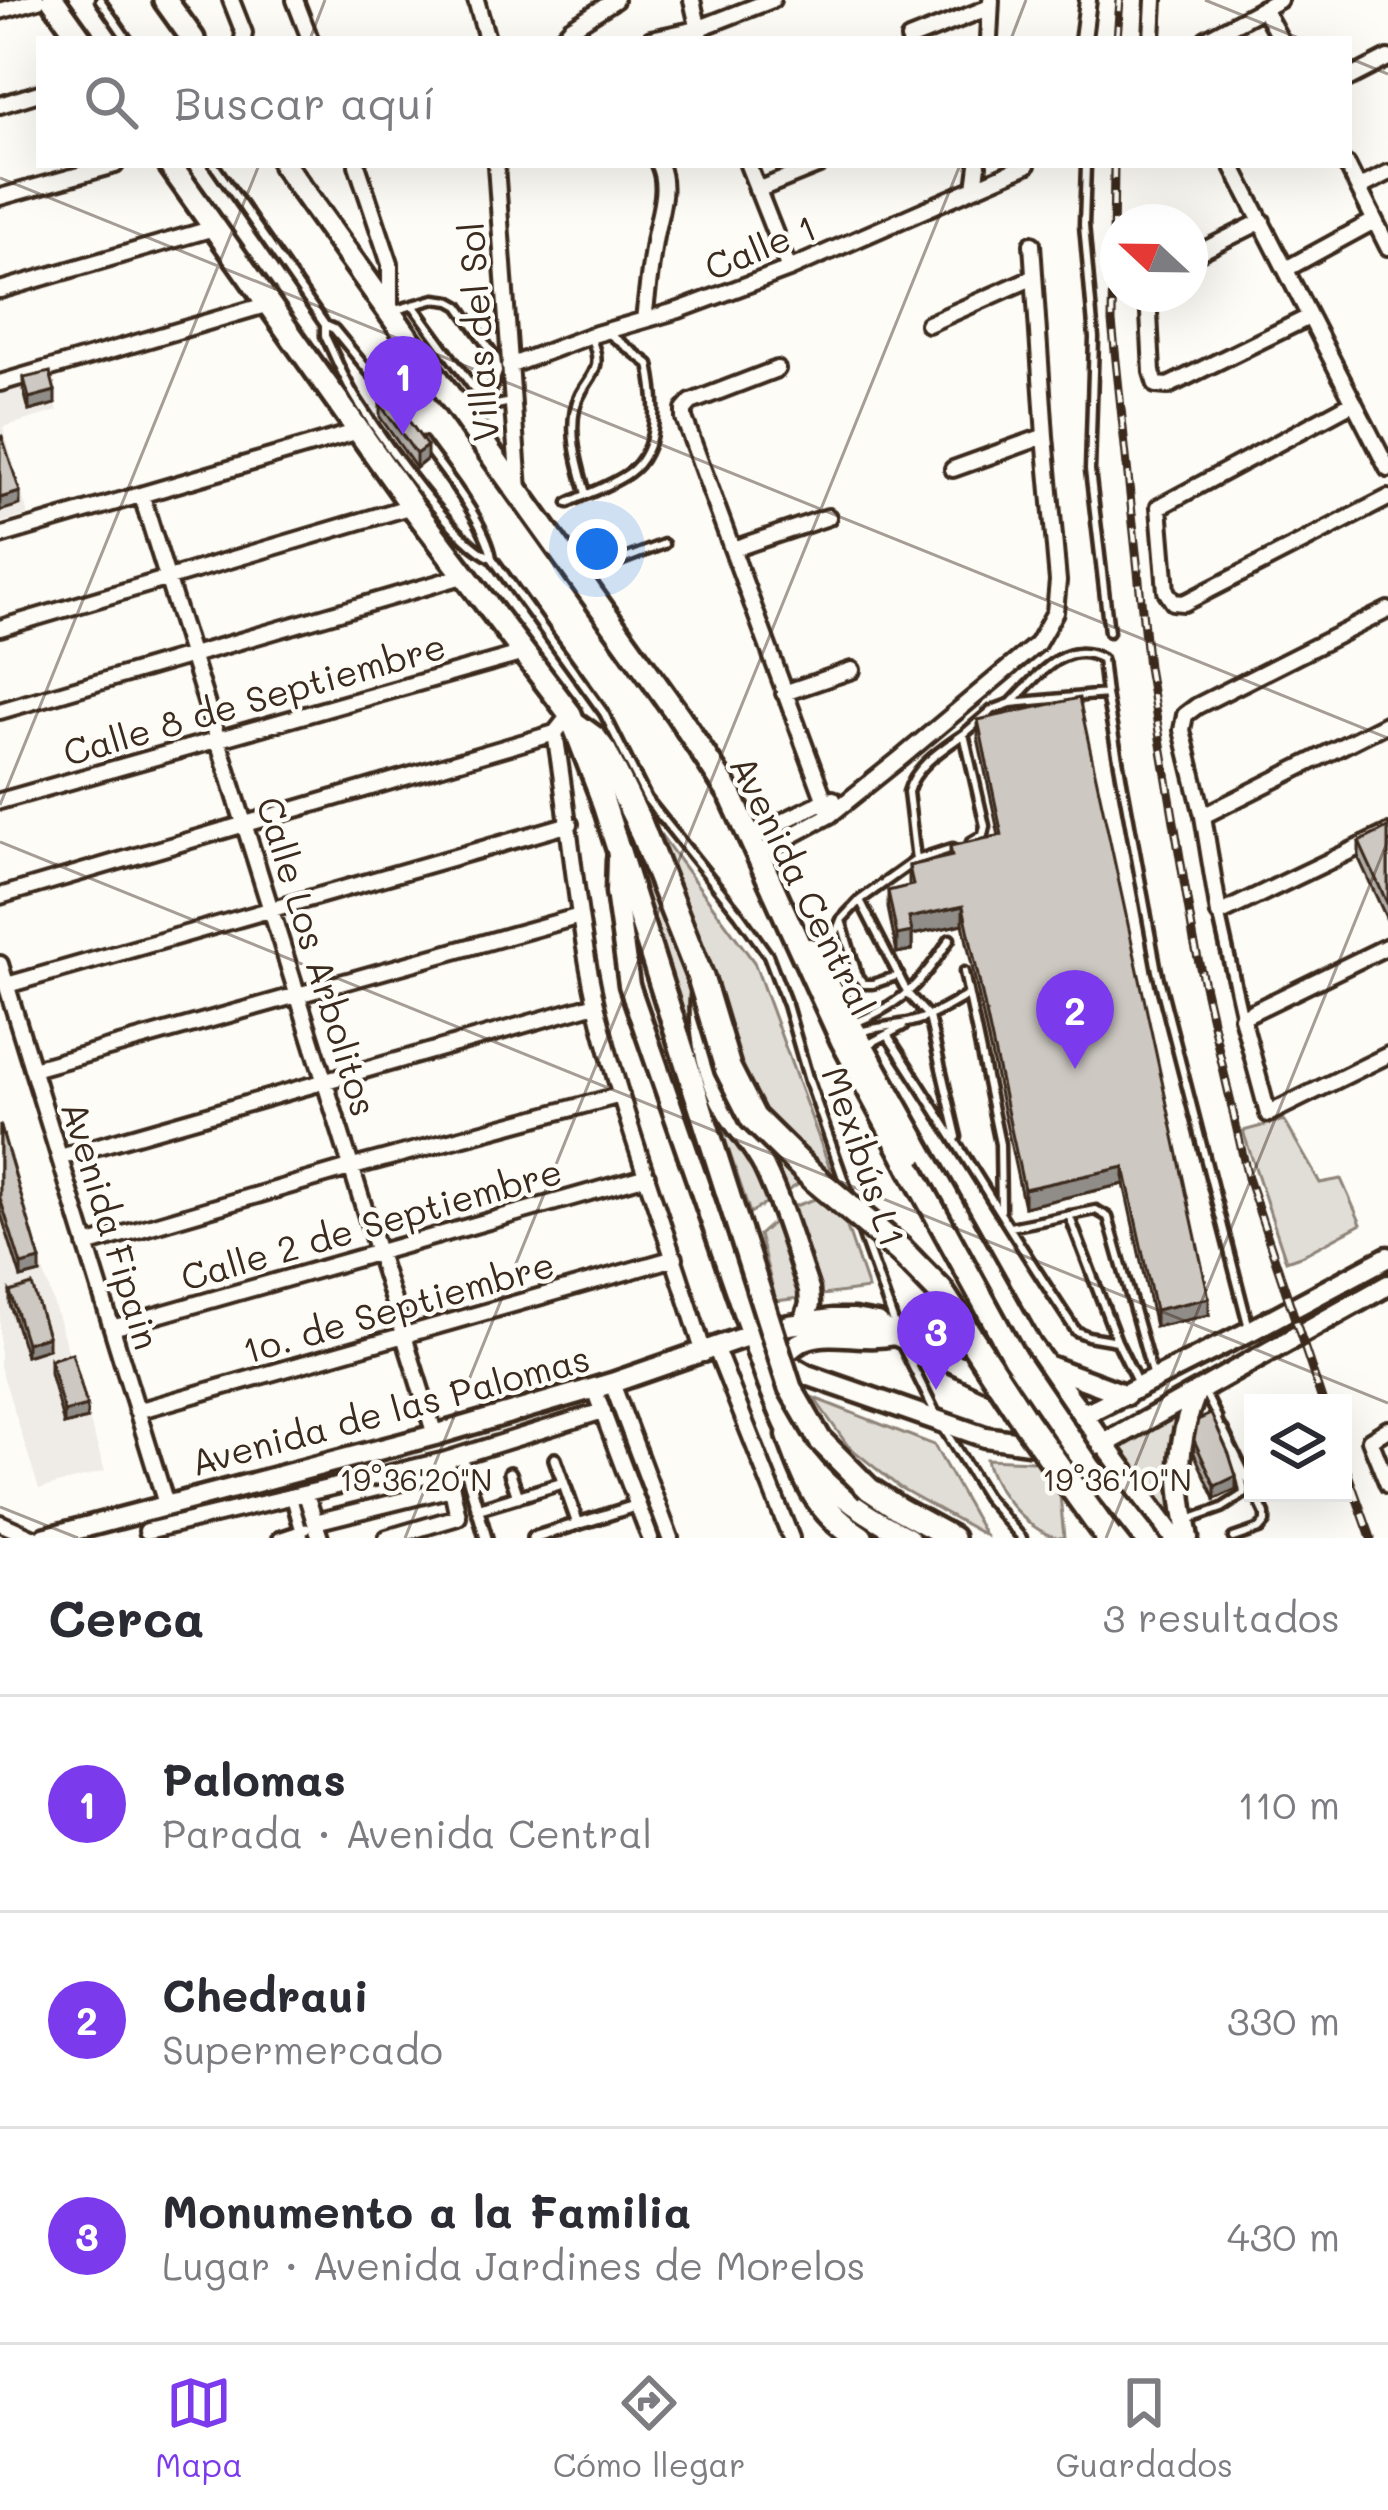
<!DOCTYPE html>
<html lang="es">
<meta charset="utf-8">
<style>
:root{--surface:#fff;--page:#f7f7f7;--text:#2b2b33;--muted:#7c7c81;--line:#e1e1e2;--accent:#7c3aed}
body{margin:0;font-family:Mali,sans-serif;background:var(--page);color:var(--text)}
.controls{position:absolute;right:36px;bottom:36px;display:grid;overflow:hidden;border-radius:0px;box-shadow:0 12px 48px #0002}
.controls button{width:108px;height:108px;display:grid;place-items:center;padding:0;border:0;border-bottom:3px solid var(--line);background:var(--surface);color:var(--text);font:60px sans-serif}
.compass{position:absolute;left:1100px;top:204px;width:108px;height:108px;border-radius:50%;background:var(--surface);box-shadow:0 12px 48px #0002;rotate:292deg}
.you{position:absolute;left:597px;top:549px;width:42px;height:42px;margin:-30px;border:9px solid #fff;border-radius:50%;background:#1a73e8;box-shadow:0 0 0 18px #1a73e833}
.badge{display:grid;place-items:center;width:78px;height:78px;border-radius:50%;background:var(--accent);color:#fff;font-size:39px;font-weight:700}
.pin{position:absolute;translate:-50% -99px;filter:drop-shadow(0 3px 6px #0008)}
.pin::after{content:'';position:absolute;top:63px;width:42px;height:36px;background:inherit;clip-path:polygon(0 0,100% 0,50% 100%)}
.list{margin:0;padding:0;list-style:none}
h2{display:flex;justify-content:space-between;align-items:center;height:156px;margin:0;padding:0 48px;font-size:51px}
h2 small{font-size:39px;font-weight:400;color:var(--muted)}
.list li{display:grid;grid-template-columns:78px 1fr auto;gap:36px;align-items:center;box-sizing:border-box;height:216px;padding:0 48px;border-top:3px solid var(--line)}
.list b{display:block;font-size:45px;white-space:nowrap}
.list p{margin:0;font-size:39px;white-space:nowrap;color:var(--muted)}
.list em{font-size:39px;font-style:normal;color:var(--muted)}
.icon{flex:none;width:66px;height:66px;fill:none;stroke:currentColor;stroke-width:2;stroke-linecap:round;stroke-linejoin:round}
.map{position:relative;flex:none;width:1388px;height:1538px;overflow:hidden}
.search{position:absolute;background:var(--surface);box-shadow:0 12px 48px #0002;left:36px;right:36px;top:36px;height:132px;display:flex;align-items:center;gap:30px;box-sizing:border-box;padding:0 42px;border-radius:0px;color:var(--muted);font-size:45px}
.sheet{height:804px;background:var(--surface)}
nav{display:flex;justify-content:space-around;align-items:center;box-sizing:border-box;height:168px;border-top:3px solid var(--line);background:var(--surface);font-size:33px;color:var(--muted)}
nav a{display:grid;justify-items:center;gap:6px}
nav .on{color:var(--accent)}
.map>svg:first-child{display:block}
.built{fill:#efece7}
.green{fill:#e1ded7;stroke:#8e847a;stroke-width:3}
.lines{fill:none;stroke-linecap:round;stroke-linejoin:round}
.service-casing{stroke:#3b2a1e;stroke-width:15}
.pedestrian-casing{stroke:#3b2a1e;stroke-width:18}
.minor-casing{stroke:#3b2a1e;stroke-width:22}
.secondary-casing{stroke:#3b2a1e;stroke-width:27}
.trunk-casing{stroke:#3b2a1e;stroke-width:30}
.motorway-casing{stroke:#3b2a1e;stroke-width:33}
.service{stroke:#fdfcf7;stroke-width:6}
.pedestrian{stroke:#fdfcf7;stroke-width:9}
.minor{stroke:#fdfcf7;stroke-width:14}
.secondary{stroke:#fdfcf7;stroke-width:18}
.trunk{stroke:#fdfcf7;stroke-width:21}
.motorway{stroke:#fdfcf7;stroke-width:24}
.rail-casing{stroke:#3b2a1e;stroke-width:9}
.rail{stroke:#fdfcf7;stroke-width:4.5;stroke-dasharray:14;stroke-linecap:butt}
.trunk-bridge-casing{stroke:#3b2a1e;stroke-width:30;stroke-linecap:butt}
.motorway-bridge-casing{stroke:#3b2a1e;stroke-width:33;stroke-linecap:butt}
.trunk-bridge{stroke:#fdfcf7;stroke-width:21}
.motorway-bridge{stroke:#fdfcf7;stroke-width:24}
.wall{fill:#b0aca7;stroke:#3b2a1e;stroke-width:3}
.shaded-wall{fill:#908c88;stroke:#3b2a1e;stroke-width:3}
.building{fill:#cdc8c2;stroke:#3b2a1e;stroke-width:3}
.ticks{fill:none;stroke:#3b2a1e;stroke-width:3;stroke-opacity:0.45}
.labels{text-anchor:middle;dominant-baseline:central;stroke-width:9;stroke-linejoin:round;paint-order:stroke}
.street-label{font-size:36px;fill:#3b2a1e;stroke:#fdfcf7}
.ticks-label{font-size:30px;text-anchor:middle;fill:#3b2a1e;stroke:#fdfcf7;stroke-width:9;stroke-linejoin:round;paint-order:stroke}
</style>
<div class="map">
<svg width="1388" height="1538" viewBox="0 0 1388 1538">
<rect width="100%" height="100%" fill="#fdfcf7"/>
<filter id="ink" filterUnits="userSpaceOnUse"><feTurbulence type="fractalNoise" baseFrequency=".00833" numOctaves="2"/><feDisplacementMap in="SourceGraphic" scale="24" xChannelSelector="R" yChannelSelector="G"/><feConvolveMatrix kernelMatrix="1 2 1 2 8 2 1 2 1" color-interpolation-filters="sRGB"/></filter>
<g filter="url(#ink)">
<path class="built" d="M49,378L58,411L3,427L28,515L0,523V392Z
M0,1129L105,1471L39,1489L0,1366Z"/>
<path class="green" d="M605,759L754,962L832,1174L806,1180L750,1213L647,909Z
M1284,1120L1320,1183L1341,1179L1361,1224L1303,1255L1286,1261L1243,1131Z
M835,1192L868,1289L776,1301L759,1235L789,1208Z
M814,1398L934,1445L985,1535L899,1487L848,1446Z
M1177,1417C1169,1468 1172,1489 1184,1538L1114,1450Z
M986,1459L1057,1462L1064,1538C1032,1538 991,1488 986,1459Z"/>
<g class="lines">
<defs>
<path id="service" d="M100,0L127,39
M214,165L325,325L334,329L394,402
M1086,165L1084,225L1094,338L1090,470L1109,632
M413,305L487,407L511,402
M392,311L435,299L450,301L459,306L496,358L498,372L479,423
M325,326V336C336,358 345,382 359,403C382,439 456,544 492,558
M423,442C444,472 486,522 492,558L604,713L647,799L739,914L768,955L787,1005L809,1081L849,1195
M586,494C579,467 569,438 575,409C581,378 608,376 591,339
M568,503C588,493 611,486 629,473C661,450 656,397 649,364L608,333
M581,576L664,544
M1011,703C1035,679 1065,637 1102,659L1106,694L1157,971L1249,1328
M964,734L992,710L1011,703L1106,694
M916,860L908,792C915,766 943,749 964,734L985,826L983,835L971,842
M860,900L908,994L929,1017L957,1137
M841,920L858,977L864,984H873L899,975
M823,967L841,920L860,900L916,860L953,848
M964,972L1000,1144L1001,1210
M857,1022C905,1002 922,982 950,939
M859,1032C877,1027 894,1026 911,1022C932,1017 950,1005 968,995
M888,1036C952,1133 1011,1234 1076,1331L1088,1336L1117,1341
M867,1045L903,1026
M1069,1215L1117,1341L1138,1384
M1010,1227L1096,1210L1108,1217L1153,1377
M861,1230L897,1331
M901,1343L935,1412
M1204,1391L1217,1417
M944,1429L986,1497L1022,1538
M1223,1429L1253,1490
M1188,1520L1222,1508L1244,1494C1242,1468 1223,1440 1215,1414
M1233,1538L1259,1529L1265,1522V1514L1255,1493"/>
<path id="pedestrian" d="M1219,914L1242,1017
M462,1456L486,1538
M555,1459L578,1524
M510,1473L518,1497
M292,1499L303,1538
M477,1509L563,1483
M279,1538L306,1529
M533,1538L638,1505"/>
<path id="minor" d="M231,0L244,33L243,39
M295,0L310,39
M476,0L487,39
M692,0L701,39
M1263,8L1280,39
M0,11L38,0
M561,39L571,28L615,0
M651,39L697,29L772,0
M909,39L990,7
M989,39L991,0
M1083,39L1088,0
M1152,39L1154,0
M1206,39L1279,0
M1349,78L1388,58
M0,105L39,93
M357,165L390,264V311
M496,165L519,490
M748,165L789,269
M1232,165L1388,469
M1347,165L1388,247
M975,188L978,165
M1359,188L1388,173
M757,190L819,165
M0,197L115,165
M1190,257L1262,221
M1286,269L1374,221
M0,290L214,228
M1148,294L1152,372L1156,385L1168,386L1309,317
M644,320C647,294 650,268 654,242C658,216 670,189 659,165
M928,324L1034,277
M509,366L589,336L679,310L789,269L1027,165
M777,369L691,402L684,410V418L830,815
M0,383L269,304
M1354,402L1159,507L1166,591L1173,602L1184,603L1388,498
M953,469L1045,436
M142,497L435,1435
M0,536L359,431
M733,549L828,517
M1388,610L1197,706L1185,715L1182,730L1203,816L1219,914L1388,833
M0,628L412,506
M784,693L852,670
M0,711L466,575
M555,733C570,823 576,915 596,1004C624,1123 669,1237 704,1354
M0,801L524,653
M1203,816L1388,723
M751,837L824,801L833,799
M759,853L830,815L901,758L1037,644L1055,612L1058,581L1045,436L1032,244
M0,896L555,733L570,714
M1388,946L1242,1017L1268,1114L1388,1055
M0,964L166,1504
M7,985L570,824
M33,1069L580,916
M60,1157L596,1004
M86,1245L353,1167L621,1095
M112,1328L647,1176
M716,1349L791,1538
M612,1383L670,1538
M594,1389L650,1538
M137,1411L675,1258
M1388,1429L1370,1440L1388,1485
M306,1494L320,1538
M315,1522L452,1488
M0,1523L34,1538
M147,1531L446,1460L603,1411
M387,1538L458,1517L446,1460"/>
<path id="secondary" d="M617,859L616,892L629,985L768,1384C776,1402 782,1421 792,1438C818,1485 863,1514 909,1538
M809,948L1031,1345L1174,1538
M701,996C699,1035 707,1078 728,1113C739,1131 754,1147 764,1167C783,1206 795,1250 809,1290L810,1304L803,1324
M777,1358L807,1375L985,1437L1056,1447L1104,1444L1388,1285
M1043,1364L1126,1395
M775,1370C804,1315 849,1345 894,1335
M44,1538L435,1435L612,1383L750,1335L789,1325L832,1319H854L877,1323L894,1335C943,1354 1043,1415 1091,1411L1250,1331L1388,1257
M1188,1538C1177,1482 1175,1447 1196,1393"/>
<path id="trunk" d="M53,0L81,39
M165,0L193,39
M170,165L412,506L570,714L601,795L728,1194
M284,165L678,715L731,796L842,1040L910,1167
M869,1489L899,1509L952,1538"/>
<path id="motorway" d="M576,726L594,739L604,752L639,823L701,979
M790,1435C807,1481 817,1511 860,1538"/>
</defs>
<use href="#service" class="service-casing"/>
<use href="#pedestrian" class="pedestrian-casing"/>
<use href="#minor" class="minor-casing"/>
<use href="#secondary" class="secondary-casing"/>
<use href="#trunk" class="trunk-casing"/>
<use href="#motorway" class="motorway-casing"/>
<use href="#service" class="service"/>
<use href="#pedestrian" class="pedestrian"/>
<use href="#minor" class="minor"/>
<use href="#secondary" class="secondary"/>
<use href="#trunk" class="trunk"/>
<use href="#motorway" class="motorway"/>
<defs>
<path id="rail" d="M1117,39L1120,0
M1114,165L1112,322L1148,667L1194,941L1248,1178L1323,1403
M1343,1460L1371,1538"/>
</defs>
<use href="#rail" class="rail-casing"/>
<use href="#rail" class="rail"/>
<defs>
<path id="trunk-bridge" d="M910,1167L1014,1357L1089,1467L1145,1538
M728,1194L790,1388L820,1440L869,1489"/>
<path id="motorway-bridge" d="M701,979L728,1069L753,1118L814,1178L901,1251L940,1291L1027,1424L1109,1538"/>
</defs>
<use href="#trunk-bridge" class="trunk-bridge-casing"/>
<use href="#motorway-bridge" class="motorway-bridge-casing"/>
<use href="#trunk-bridge" class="trunk-bridge"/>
<use href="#motorway-bridge" class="motorway-bridge"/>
</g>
<path class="wall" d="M24,378L55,404L29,411L24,391Z
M380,404L427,459L416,468L380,417Z
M978,720L1209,1315L1155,1327L1124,1184L1024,1207L963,924L912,935V950L897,953L888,908V891L909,886V866L950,856V846L999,836L978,738Z
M1388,828V922L1359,859V842Z
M0,1124L40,1273L21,1278L0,1211Z
M10,1292L48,1349L26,1356L10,1305Z
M50,1360L87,1419L64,1425L50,1373Z
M1194,1440L1236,1489L1215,1499L1194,1453Z"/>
<path class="shaded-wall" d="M55,391V404L29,411V398Z
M427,446V459L416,468V454Z
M20,492V505L0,511V498Z
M963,906V924L912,935V950L897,953V935L909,918Z
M1124,1167V1184L1024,1207V1189Z
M40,1260V1273L21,1278V1265Z
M1209,1298V1315L1155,1327V1310Z
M48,1336V1349L26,1356V1343Z
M87,1406V1419L64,1425V1412Z
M1236,1476V1489L1215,1499V1486Z"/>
<path class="building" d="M50,372L55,391L29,398L24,378Z
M391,396L427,446L416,454L380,404Z
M2,436L20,492L0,498V437Z
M1079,698L1209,1298L1155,1310L1124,1167L1024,1189L963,906L909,918L912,932L897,935L888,891L913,885L909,866L952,856L950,846L1002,835L978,720Z
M1388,828V905L1359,842Z
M0,1124L40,1260L21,1265L0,1198Z
M32,1285L48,1336L26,1343L10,1292Z
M72,1353L87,1406L64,1412L50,1360Z
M1211,1414L1229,1454L1236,1476L1215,1486L1194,1440L1198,1420Z"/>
</g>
<path class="ticks" d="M1205,0L1301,39M310,39L325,0M1011,39L1026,0M1349,58L1388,74M0,178L1388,738M0,805L259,165M0,842L1388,1403M0,1507L78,1538M405,1538L960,165M1106,1538L1388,840"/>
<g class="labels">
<g class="street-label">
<text transform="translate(760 246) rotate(-22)">Calle 1</text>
<text transform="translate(477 332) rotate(-94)">Villas del Sol</text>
<text transform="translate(254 698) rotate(-16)">Calle 8 de Septiembre</text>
<text transform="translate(804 885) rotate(64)">Avenida Central</text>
<text transform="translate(318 956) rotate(73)">Calle Los Arbolitos</text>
<text transform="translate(865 1156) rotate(71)">Mexibús L1</text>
<text transform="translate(371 1223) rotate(-16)">Calle 2 de Septiembre</text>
<text transform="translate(112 1225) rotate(73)">Avenida Fipain</text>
<text transform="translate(398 1306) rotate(-16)">1o. de Septiembre</text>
<text transform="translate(390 1409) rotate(-15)">Avenida de las Palomas</text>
</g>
</g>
<g class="ticks-label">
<text x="416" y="1491">19°36'20"N</text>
<text x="1117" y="1491">19°36'10"N</text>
</g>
</svg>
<div class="controls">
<button><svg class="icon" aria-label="layers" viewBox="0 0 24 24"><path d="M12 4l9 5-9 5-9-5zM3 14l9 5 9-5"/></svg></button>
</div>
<svg class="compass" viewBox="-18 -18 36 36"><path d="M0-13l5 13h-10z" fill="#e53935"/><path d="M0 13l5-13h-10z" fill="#7c7c81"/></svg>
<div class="you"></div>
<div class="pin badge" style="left:403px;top:435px">1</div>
<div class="pin badge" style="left:1075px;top:1069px">2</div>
<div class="pin badge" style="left:936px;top:1390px">3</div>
<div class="search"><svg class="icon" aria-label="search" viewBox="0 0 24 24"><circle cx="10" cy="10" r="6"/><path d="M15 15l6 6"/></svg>Buscar aquí</div>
</div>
<section class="sheet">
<h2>Cerca<small>3 resultados</small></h2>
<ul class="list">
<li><span class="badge">1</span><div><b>Palomas</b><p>Parada · Avenida Central</p></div><em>110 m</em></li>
<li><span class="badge">2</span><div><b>Chedraui</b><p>Supermercado</p></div><em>330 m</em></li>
<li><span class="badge">3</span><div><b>Monumento a la Familia</b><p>Lugar · Avenida Jardines de Morelos</p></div><em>430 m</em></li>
</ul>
</section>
<nav>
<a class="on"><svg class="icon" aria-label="map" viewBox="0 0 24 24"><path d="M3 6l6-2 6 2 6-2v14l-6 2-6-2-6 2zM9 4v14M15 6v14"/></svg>Mapa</a>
<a><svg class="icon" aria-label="directions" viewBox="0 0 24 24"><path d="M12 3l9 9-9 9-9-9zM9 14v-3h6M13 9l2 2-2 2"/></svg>Cómo llegar</a>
<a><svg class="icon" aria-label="saved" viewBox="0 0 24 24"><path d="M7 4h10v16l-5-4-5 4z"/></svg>Guardados</a>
</nav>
